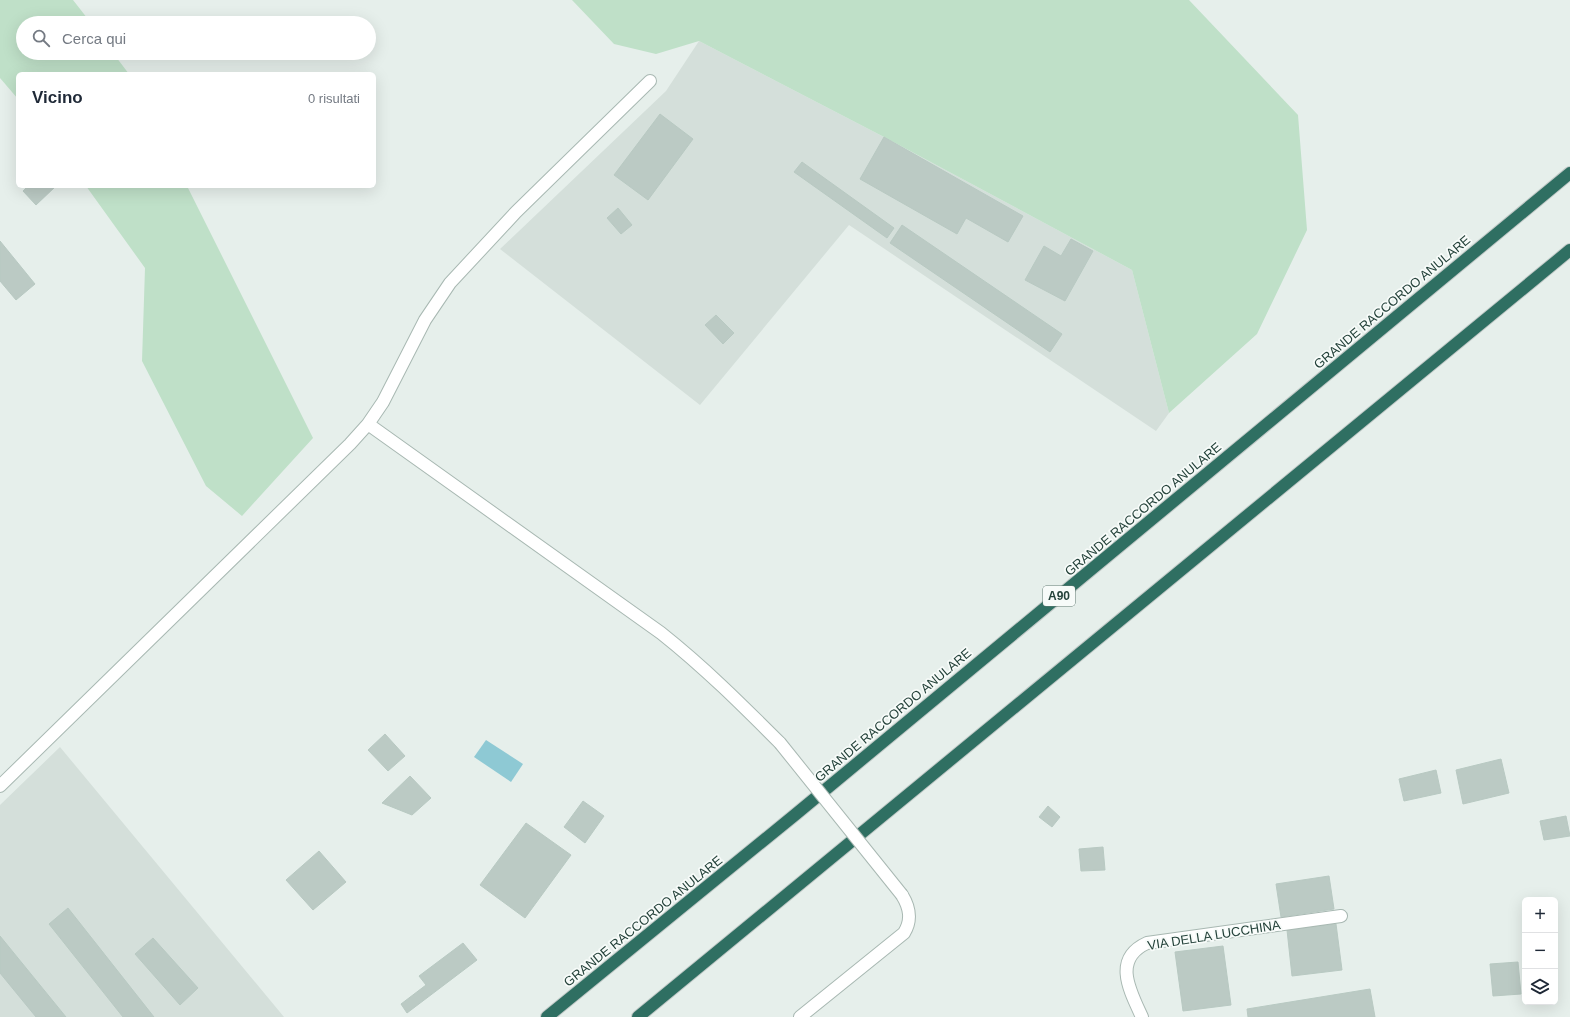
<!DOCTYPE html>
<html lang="it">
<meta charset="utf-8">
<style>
:root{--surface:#fff;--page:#f2f2f3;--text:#1f2937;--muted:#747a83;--line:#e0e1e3}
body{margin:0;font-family:Arial,sans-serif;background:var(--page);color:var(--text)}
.controls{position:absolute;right:12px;bottom:12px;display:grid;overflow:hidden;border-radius:6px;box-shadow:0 4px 16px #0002}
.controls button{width:36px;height:36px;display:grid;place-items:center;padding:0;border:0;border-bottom:1px solid var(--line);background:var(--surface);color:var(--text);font:20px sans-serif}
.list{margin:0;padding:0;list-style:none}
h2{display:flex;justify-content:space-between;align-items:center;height:52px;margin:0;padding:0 16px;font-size:17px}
h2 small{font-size:13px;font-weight:400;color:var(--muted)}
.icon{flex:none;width:22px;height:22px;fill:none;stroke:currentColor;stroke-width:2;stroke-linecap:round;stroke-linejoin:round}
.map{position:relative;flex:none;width:1570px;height:1017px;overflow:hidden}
.search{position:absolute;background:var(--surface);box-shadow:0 4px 16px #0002;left:16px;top:16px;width:360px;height:44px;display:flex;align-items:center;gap:10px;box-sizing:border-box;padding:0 14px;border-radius:22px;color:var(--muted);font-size:15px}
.panel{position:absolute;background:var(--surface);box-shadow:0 4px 16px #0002;left:16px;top:72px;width:360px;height:116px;border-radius:6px}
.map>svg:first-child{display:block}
.built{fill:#d4dfda}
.green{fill:#bfe0c8}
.water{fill:#8ec9d4}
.building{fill:#bbcac4;stroke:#b8c9c2}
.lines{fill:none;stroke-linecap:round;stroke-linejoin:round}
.minor-casing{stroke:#a8b8b2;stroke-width:14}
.highway-casing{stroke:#c2cac8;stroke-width:14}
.minor{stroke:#fff;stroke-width:12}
.highway{stroke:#2f6f62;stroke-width:12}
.minor-bridge-casing{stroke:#a8b8b2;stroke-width:14;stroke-linecap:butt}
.minor-bridge{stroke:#fff;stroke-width:12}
.labels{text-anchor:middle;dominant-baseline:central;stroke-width:3.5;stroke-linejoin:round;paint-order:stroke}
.shield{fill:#f7fbf9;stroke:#637a73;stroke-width:1}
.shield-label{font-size:12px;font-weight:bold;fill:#24423a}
.street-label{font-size:13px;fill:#24423a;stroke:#f7fbf9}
</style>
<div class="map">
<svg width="1570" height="1017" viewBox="0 0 1570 1017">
<rect width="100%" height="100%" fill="#e6efeb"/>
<path class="built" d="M699,41L884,137L1132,270L1169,413L1156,431L849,225L700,405L500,249L666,91Z
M60,747L284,1017H0V805Z"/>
<path class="green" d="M0,0H73L91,23H23V53H113L129,74H18V99L0,78Z
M572,0H1189L1298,115L1307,230L1257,334L1169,413L1132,270L884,137L699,41L656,54L614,44Z
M86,186H187L313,438L242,516L206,486L142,361L145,268Z"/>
<path class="water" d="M486,740L523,764L511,782L474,757Z"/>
<path class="building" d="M660,114L693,139L648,200L614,175Z
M884,137L1023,216L1008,242L966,218L957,234L860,179Z
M802,162L894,228L887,238L794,172Z
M28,186H56L36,205L23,191Z
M618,208L632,225L621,234L607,218Z
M902,225L1062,334L1050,352L890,243Z
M1071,239L1093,251L1065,301L1025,280L1044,246L1061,256Z
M0,241L35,284L16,300L0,281Z
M716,315L734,333L723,344L705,325Z
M385,734L405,756L388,771L368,750Z
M1501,759L1509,793L1463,804L1456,770Z
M1436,770L1441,793L1404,801L1399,779Z
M410,776L431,798L412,815L382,803Z
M583,801L604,816L585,843L564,827Z
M1048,806L1060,817L1052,827L1039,817Z
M1566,816L1570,836L1544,840L1540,821Z
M526,823L571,855L525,918L480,885Z
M1103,847L1105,870L1081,871L1079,849Z
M319,851L346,882L313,910L286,880Z
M1329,876L1334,909L1281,917L1276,884Z
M68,908L154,1017H123L49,924Z
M1336,924L1342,970L1292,976L1287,930Z
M0,936L66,1017H36L0,973Z
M153,938L198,988L180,1005L135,954Z
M463,943L477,960L407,1013L401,1004L426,985L419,976Z
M1223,946L1231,1005L1183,1011L1175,952Z
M1518,962L1521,994L1493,996L1490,964Z
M1370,989L1375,1017H1248L1247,1009Z"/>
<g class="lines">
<defs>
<path id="minor" d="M368,424L383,402L425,320L450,283L516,212L650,81
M0,786L350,444L368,424L661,633C705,668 741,704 780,743
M800,1017L904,933C912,920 910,908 902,895
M1142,1017C1130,991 1112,959 1147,943L1341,916"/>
<path id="highway" d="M547,1017L796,814L1570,173
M638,1017L1570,250"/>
</defs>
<use href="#minor" class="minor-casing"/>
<use href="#highway" class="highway-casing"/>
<use href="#minor" class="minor"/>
<use href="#highway" class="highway"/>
<defs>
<path id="minor-bridge" d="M780,743L902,895"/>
</defs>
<use href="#minor-bridge" class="minor-bridge-casing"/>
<use href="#minor-bridge" class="minor-bridge"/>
</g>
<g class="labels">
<rect class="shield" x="1043" y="586" width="32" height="20" rx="3"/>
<g class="shield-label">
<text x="1059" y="596">A90</text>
</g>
<g class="street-label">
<text transform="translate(1392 302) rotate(-40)">GRANDE RACCORDO ANULARE</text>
<text transform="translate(1143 509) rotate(-40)">GRANDE RACCORDO ANULARE</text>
<text transform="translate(893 715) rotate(-40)">GRANDE RACCORDO ANULARE</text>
<text transform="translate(643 921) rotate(-39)">GRANDE RACCORDO ANULARE</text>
<text transform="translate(1214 935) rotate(-9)">VIA DELLA LUCCHINA</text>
</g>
</g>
</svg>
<div class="controls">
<button>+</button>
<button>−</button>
<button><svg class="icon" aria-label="layers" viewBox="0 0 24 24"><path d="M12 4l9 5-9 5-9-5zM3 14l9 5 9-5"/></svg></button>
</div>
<div class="search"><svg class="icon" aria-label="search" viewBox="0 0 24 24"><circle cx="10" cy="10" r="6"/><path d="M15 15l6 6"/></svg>Cerca qui</div>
<section class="panel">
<h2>Vicino<small>0 risultati</small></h2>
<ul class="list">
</ul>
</section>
</div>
